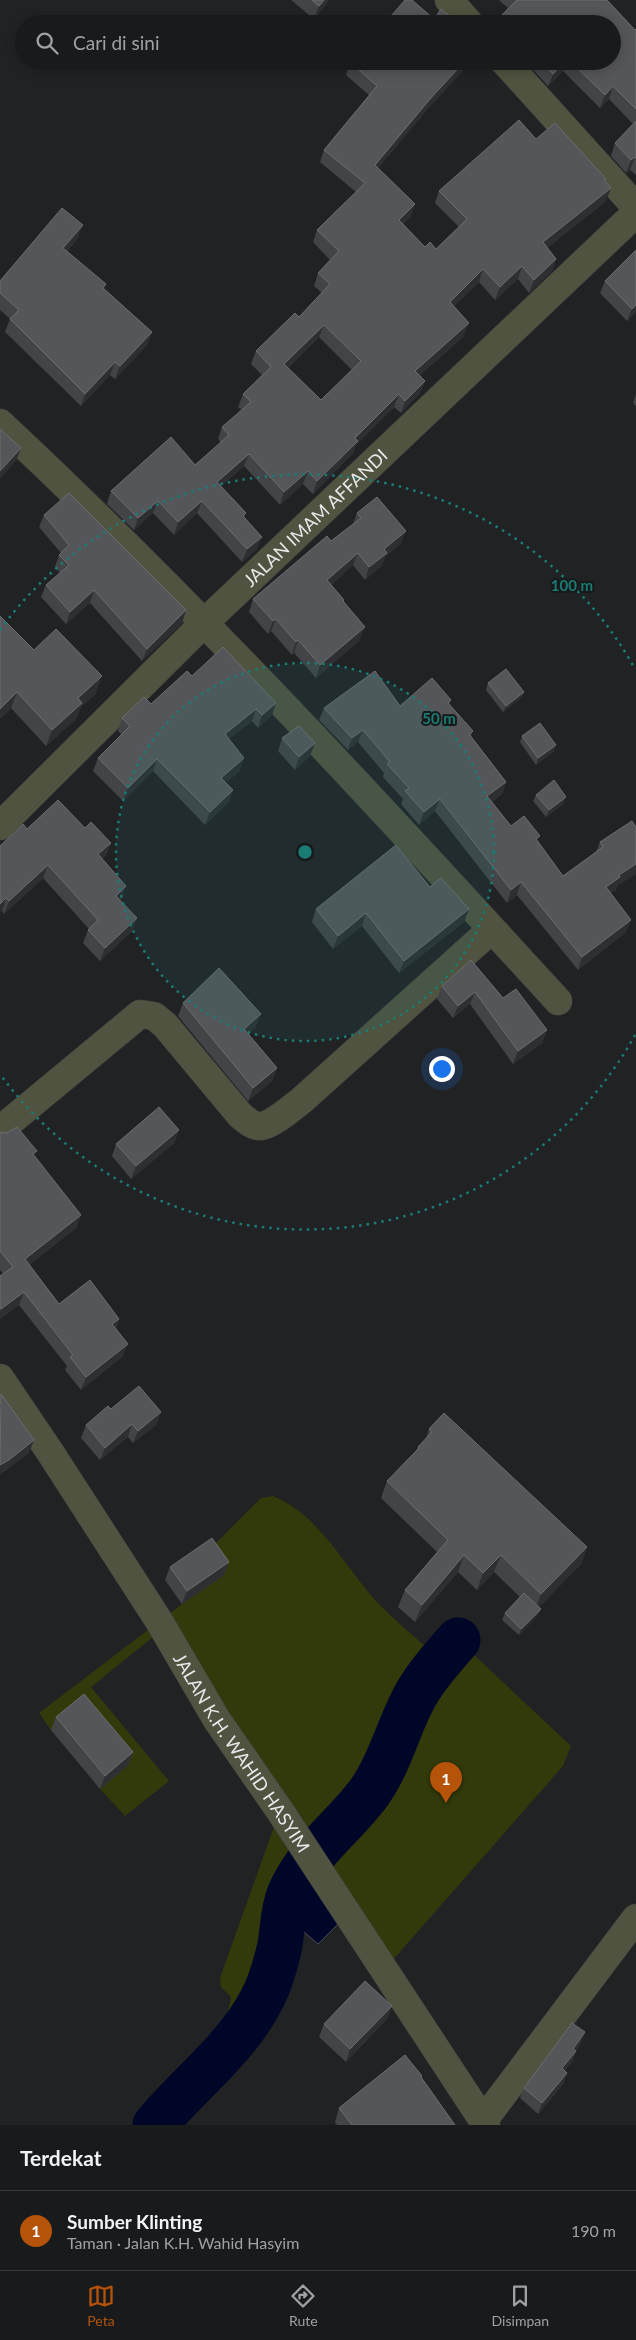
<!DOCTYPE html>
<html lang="id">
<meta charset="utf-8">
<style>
:root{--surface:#191a1b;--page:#262728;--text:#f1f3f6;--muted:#9fa1a3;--line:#37383a;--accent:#b45309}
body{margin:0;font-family:Lato,sans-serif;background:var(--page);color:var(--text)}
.you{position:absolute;left:441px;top:1068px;width:18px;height:18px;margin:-12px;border:4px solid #fff;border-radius:50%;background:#1a73e8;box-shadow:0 0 0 8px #1a73e833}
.badge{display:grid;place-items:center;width:32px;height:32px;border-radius:50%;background:var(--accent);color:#fff;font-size:16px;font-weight:700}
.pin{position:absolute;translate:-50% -41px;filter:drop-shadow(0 1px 2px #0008)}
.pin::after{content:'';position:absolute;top:26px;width:18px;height:15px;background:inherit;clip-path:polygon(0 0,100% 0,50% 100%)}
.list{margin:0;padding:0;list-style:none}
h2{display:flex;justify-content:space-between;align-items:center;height:65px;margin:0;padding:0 20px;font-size:21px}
h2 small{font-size:16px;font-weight:400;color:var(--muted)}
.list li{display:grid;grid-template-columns:32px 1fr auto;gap:15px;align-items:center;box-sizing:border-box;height:80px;padding:0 20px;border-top:1px solid var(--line)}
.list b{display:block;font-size:19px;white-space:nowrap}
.list p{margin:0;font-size:16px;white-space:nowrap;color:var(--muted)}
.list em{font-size:16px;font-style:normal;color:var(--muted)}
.icon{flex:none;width:28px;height:28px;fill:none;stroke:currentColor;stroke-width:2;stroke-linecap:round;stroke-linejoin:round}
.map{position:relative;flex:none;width:636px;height:2125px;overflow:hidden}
.search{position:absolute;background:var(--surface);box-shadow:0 2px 12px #0003;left:15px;right:15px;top:15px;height:55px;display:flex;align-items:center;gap:12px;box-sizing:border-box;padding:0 18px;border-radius:28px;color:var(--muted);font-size:19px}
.sheet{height:145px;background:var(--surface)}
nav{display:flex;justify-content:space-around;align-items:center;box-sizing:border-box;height:70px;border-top:1px solid var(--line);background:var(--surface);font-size:14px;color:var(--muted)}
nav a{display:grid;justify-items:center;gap:2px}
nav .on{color:var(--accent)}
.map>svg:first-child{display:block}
.green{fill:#323a0c}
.water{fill:#000627;stroke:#464a62}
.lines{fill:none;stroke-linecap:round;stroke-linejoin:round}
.river{stroke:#000627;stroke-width:45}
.minor-casing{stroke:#3d3e40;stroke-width:29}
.tertiary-casing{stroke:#3d3e40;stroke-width:29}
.minor{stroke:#4f533f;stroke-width:28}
.tertiary{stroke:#4f533f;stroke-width:28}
.wall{fill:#434447;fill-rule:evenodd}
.shaded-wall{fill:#2e2f32}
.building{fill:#555659;stroke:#6c6d70;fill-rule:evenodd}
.ring{fill:none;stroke:#1a7c74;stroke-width:2.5;stroke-dasharray:2.5 5}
.labels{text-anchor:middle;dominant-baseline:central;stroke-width:4;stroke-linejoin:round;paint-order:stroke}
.street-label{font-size:18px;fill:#e8e9ea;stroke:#17191b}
.centre{fill:#1a7c74;stroke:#17191b;stroke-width:2.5}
.ring-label{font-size:15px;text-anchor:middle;font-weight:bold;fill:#1a7c74;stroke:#17191b;stroke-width:4;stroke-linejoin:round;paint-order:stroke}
</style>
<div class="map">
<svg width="636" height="2125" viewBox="0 0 636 2125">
<rect width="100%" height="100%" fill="#212224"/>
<path class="green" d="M273,1496C318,1514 344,1565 375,1600C395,1621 419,1640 440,1660L458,1640L571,1746L563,1766L384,1970L305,1865C297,1879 289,1893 285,1910C282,1921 282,1933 280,1944C276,1970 266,1993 252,2015C248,2021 245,2029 236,2028C217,2027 231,2007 231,1997L221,1987L220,1978L280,1810L163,1629L91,1687L169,1781L125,1816L100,1789L128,1765L79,1707L51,1730L39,1713L182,1604L224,1575L208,1551L261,1498Z"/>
<path class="water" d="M309,1876L339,1923L318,1944L296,1925C295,1903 292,1893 309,1876Z"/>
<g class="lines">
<path class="river" d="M155,2125C190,2083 237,2048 262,1999C271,1982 276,1963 280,1945C283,1925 283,1904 293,1886C312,1848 347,1824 371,1790C389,1764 397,1732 411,1704C422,1680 441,1660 458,1640"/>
<defs>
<path id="minor" d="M449,0L470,24
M504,61L636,207
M0,423C196,606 377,803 558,1001
M0,1130L140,1014L154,1016L165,1025L240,1115C246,1120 253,1127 261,1126C272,1125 293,1107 302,1100L492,929
M483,2121L636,1918"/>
<g id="tertiary">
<path id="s1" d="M0,826L204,623L636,213"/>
<path id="s2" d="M0,1378L50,1452L159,1621L217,1720L280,1811L486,2125"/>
</g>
</defs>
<use href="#minor" class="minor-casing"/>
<use href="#tertiary" class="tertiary-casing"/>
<use href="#minor" class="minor"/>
<use href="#tertiary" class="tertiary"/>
</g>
<path class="wall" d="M291,0H328L326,4L314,19Z
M499,0H607L635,30L636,29V175L630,170L626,173L611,156L615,143L633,124L609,99L600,108L563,71L548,86L525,61H612V24H496L498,19L508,8Z
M350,62L426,111L378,168L415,204L410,217L403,224L425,247L436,249L459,227L435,203L439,191L536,139L606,179L605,181L606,201L547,248L556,259L552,271L529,293L518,279L495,300L479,282L454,306L464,336L419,376L425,381L420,393L401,413L394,407L356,445L353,453L313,494L303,484L280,505L244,466L221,486L246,513L244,517L257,549L242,562L197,513L174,535L153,513L134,530L107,504L111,491L195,465L221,443L218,439L222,427L242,410L238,407L243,394L262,375L251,364L256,351L299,317L322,293L314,286L318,273L330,260L313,242L317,230L356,192L320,162L324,150L369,95L346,75ZM319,337L352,370L321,400L288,368Z
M78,238L67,251L104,289L152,332L147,345L115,379L110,375L81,406L5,332L10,319L0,310V281Z
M636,250V312L627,321L600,293L605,281Z
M636,394V406L633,403Z
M357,513L401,543L385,557L382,565L365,580L353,565L331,585L344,600V602L360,640L316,678L294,653L292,655L271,631L268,634L249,612L253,599L331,541L353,524Z
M44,515L186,610L182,623L142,661L90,603L66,624L41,597L46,585L60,573L55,567L59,555L61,553L39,527Z
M34,650L96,693L81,707L76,719L46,746L11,708L0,719Z
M192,676L276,703L272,715L258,728L252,721L229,739L240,771L225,783L233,790L228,803L205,825L153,771L123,801L93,771L98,758L122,735L118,731L122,718L151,704Z
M488,683L524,692L521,698L503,712L486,690Z
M451,700L449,704L473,731L471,736L506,782L502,794L492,802L511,826L538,841L563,876L596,852L600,842L632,821L617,886L616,890L611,893L626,932L578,970L517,895L507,903L435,811L419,825L401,804L403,799L383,777L384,773L358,742L348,750L319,720L324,708L400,706Z
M522,736L554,751L536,765L520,742Z
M282,738L315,743L310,756L295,770L278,751Z
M536,795L564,803L546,817L533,801Z
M85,828L111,843L106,855L102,859L122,899L120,901L137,918L132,931L100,961L83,943L88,930L89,929L43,878L4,914L2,911L27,829Z
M430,887L469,909L464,922L399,973L362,926L333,949L312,922L316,909Z
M471,960L503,998L547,1030L542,1043L513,1064L470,1004L453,1018L437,999L442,986Z
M183,1003L256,1027L248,1034L277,1068L272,1081L248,1101L178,1016Z
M179,1130L174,1143L131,1179L112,1156L116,1144Z
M0,1132L35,1157L81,1215L76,1228L29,1265L59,1304L119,1319L116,1328L123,1356L81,1390L65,1370L67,1366L19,1305L0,1319V1276L3,1274L0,1270Z
M111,1409L161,1412L156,1425L133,1443L128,1437L100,1460L81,1438L86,1425Z
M429,1429L587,1547L581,1564L539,1607L538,1615L519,1635L502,1620L505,1613L520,1597L494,1572L477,1590L458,1572L415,1622L398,1607L405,1590L437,1552L381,1498L387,1481L416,1451L418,1447L426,1438Z
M229,1562L224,1575L182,1604L165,1580L170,1567Z
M56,1717L133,1752L128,1765L100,1789L51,1730Z
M392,2006L387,2019L346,2062L319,2037L324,2024Z
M581,2043L576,2051L572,2062L565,2070L564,2083L538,2114L520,2098L524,2088Z
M422,2076L421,2078L455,2125H337L335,2122L339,2108Z"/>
<path class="shaded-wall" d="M324,0H328L326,4L314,19L319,6Z
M465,61H472L426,111L370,177L375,165L430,99Z
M565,61H567L563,71L548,86L553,74Z
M613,86L609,99L600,108L605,95Z
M635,157L630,170L626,173L631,160Z
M611,188L606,201L538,255L543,242Z
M415,204L410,217L395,233L399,220Z
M83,225L78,238L58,261L63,248Z
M556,259L552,271L529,293L534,280Z
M522,266L518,279L495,300L500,287Z
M483,269L479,282L445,315L450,302Z
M636,305V312L627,321L632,309Z
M469,323L464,336L410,384L415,371Z
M324,325L319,337L280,376L284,364Z
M152,332L147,345L115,379L120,366Z
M115,362L110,375L81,406L85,394Z
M425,381L420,393L401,413L405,401Z
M399,394L394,407L356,445L353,453L313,494L317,481L355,438Z
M21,448L16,461L0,479V471Z
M249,454L244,466L212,494L217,482Z
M308,471L303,484L280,505L284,492Z
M158,501L153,513L134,530L138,518Z
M202,501L197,513L174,535L178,522Z
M406,531L401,543L385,557L382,565L365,580L369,567L384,549Z
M262,537L257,549L242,562L247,549Z
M358,553L353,565L322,593L327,580Z
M94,590L90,603L66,624L70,612Z
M186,610L182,623L142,661L147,649Z
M276,619L271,631L268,634L273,621Z
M365,627L360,640L316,678L320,665Z
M298,640L294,653L292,655L296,642Z
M102,676L96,693L81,707L76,719L46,746L52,730L78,698Z
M17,692L11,708L0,719V709Z
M524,692L521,698L503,712L506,706Z
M276,703L272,715L258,728L262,715Z
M256,709L252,721L220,746L225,734Z
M363,730L358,742L348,750L352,738Z
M315,743L310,756L295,770L299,757Z
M556,745L554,751L536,765L538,758Z
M244,758L240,771L216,791L221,778Z
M157,759L153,771L123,801L128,788Z
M506,782L502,794L483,809L487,796Z
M233,790L228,803L205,825L210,812Z
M566,797L564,803L546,817L549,810Z
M440,799L435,811L419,825L424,812Z
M111,843L106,855L93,867L98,854Z
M636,864V874L617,886L616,890L602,900L606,887L619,875Z
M48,865L43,878L4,914L9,901Z
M521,882L517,895L507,903L511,890Z
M126,886L122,899L111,909L116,896Z
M6,898L2,911L0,912V904Z
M469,909L464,922L399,973L404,961Z
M366,913L362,926L333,949L338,936Z
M137,918L132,931L100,961L105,948Z
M631,920L626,932L578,970L582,957Z
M475,992L470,1004L453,1018L458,1006Z
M261,1014L256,1027L239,1042L244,1029Z
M547,1030L542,1043L513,1064L518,1051Z
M277,1068L272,1081L248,1101L253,1088Z
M179,1130L174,1143L131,1179L136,1166Z
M81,1215L76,1228L20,1272L25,1259Z
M24,1292L19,1305L0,1319V1313L1,1309Z
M119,1319L114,1332L112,1324Z
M128,1344L123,1356L81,1390L86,1377Z
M161,1412L156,1425L133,1443L138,1431Z
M132,1424L128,1437L100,1460L105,1448Z
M34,1440L29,1453L0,1475V1465Z
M587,1547L581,1564L535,1611L541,1594Z
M464,1555L458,1572L415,1622L422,1605Z
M501,1555L494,1572L477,1590L483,1573Z
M229,1562L224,1575L182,1604L187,1591Z
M541,1609L538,1615L519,1635L521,1629Z
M133,1752L128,1765L100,1789L105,1776Z
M392,2006L387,2019L346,2062L350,2049Z
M585,2032L581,2043L574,2054L576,2051L572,2062L558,2079L562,2068L573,2049Z
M567,2073L564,2083L538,2114L542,2103Z"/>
<path class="building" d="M312,0H324L319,6Z
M405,0H412L434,19L441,9L460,24H384Z
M517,0H607L635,30L636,29V109L613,86L605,95L570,61H612V24H504L498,19Z
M351,61H465L430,99L375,165L415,204L399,220L425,247L430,242L436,249L467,219L439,191L519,120L536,139L555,123L606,179L604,180L611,188L543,242L556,259L534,280L522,266L500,287L483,269L450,302L469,323L415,371L425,381L405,401L399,394L355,438L358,441L317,481L308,471L284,492L249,454L217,482L246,513L243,516L262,537L247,549L202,501L178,522L158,501L138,518L111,491L171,437L195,465L229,435L222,427L251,402L243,394L271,367L256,351L295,313L299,317L330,284L318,273L339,251L317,230L365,183L324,150L377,86L350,62ZM324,325L361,361L321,400L284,364Z
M541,61H565L553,74Z
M636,121V158L635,157L631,160L615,143Z
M62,208L83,225L63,248L106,284L103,288L152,332L120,366L115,362L85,394L10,319L19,310L0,293V281Z
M636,250V305L632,309L605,281Z
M0,429L21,448L0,471Z
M69,493L186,610L147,649L94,590L70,612L46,585L69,565L59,555L69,545L44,515Z
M377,497L406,531L384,549L387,553L369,567L358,553L327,580L344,600L343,601L365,627L320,665L298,640L296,642L276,619L273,621L253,599L327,536L331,541L361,518L357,513Z
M0,616L34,650L56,629L102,676L78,698L82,703L52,730L17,692L0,709Z
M223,647L276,703L262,715L256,709L225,734L244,758L221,778L233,790L210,812L157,759L128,788L98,758L130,726L122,718L144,697L151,704L187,671L192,676Z
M506,669L524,692L506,706L488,683Z
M375,671L400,706L432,678L451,700L448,703L473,731L469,734L506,782L487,796L511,826L524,816L540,836L536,839L563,876L603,847L600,842L632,821L636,827V864L619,875L620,877L606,887L631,920L582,957L521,882L511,890L440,799L424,812L405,791L409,788L387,764L390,762L363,730L352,738L324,708Z
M540,723L556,745L538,758L522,736Z
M299,726L315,743L299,757L282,738Z
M554,780L566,797L549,810L536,795Z
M58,800L85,828L91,822L111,843L98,854L126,886L116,896L137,918L105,948L88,930L98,920L48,865L9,901L6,898L0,904V846L23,824L27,829Z
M396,845L430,887L441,878L469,909L404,961L366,913L338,936L316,909Z
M471,960L503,998L516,989L547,1030L518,1051L475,992L458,1006L442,986Z
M219,968L261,1014L244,1029L277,1068L253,1088L183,1003Z
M159,1107L179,1130L136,1166L116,1144Z
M17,1127L37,1151L33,1154L81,1215L25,1259L59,1304L90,1280L119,1319L112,1324L128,1344L86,1377L70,1357L73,1355L24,1292L1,1309L0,1307V1276L13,1267L0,1251V1132L7,1133Z
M139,1386L161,1412L138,1431L132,1424L105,1448L86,1425L108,1406L111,1409Z
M1,1394L34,1440L9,1460L0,1465Z
M444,1413L587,1547L541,1594L501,1555L483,1573L464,1555L422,1605L405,1590L448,1540L387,1481L419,1448L418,1447L432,1432L429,1429Z
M212,1538L229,1562L187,1591L170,1567Z
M524,1593L541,1609L521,1629L505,1613Z
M84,1694L133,1752L105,1776L56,1717Z
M365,1981L392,2006L350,2049L324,2024Z
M572,2023L585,2032L573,2049L576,2051L562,2068L567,2073L542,2103L524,2088Z
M405,2055L422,2076L421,2077L455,2125H352L339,2108Z"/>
<circle cx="305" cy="852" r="189" fill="#1a7c74" fill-opacity=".12"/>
<g class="ring">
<circle cx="305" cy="852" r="189"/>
<path d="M635 1035A377 377 0 0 1 0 1074M0 630A377 377 0 0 1 635 669"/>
</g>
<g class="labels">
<g class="street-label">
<text stroke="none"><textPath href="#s1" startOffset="441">JALAN IMAM AFFANDI</textPath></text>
<text stroke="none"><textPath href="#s2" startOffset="446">JALAN K.H. WAHID HASYIM</textPath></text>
</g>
</g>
<circle cx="305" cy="852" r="8" class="centre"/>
<g class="ring-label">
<text x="572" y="591">100 m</text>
<text x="439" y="724">50 m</text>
</g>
</svg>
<div class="you"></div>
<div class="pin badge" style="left:446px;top:1803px">1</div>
<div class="search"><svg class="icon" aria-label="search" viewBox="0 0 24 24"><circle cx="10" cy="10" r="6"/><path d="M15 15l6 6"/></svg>Cari di sini</div>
</div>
<section class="sheet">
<h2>Terdekat<small></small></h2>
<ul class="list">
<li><span class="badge">1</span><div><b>Sumber Klinting</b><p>Taman · Jalan K.H. Wahid Hasyim</p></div><em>190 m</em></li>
</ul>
</section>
<nav>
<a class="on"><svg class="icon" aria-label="map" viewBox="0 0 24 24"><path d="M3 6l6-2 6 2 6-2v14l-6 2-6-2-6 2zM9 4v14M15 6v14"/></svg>Peta</a>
<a><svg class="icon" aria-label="directions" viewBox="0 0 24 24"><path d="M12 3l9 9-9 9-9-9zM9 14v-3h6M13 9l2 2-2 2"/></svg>Rute</a>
<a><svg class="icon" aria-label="saved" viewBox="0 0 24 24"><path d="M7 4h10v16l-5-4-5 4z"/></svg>Disimpan</a>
</nav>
